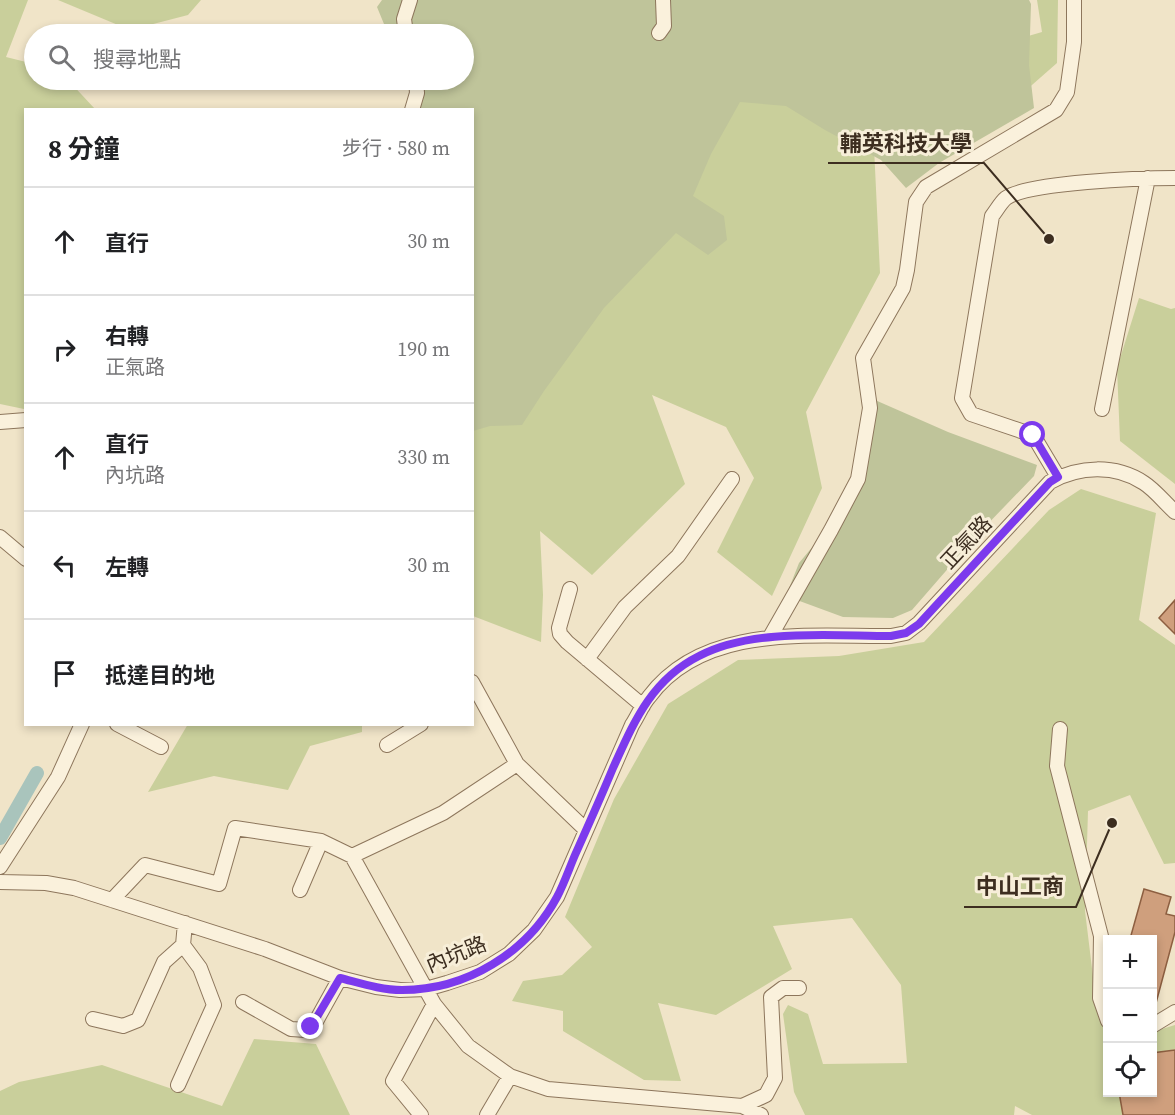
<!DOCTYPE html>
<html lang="zh-TW">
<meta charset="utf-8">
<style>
:root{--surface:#fff;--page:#f6f6f6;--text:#202124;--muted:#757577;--line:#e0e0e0}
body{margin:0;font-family:"Source Serif 4","Noto Sans TC",serif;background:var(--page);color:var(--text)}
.controls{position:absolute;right:18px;bottom:18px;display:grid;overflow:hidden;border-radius:0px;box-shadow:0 3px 9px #0003}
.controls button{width:54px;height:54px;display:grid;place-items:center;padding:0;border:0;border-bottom:2px solid var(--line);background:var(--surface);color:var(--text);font:30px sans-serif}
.stop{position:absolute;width:18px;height:18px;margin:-14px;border:4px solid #7c3aed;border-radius:50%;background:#fff}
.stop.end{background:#7c3aed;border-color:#fff;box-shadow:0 2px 6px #0008}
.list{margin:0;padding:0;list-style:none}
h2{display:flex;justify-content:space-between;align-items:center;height:78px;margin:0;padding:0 24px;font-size:26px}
h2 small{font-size:20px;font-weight:400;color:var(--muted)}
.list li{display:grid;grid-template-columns:39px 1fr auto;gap:18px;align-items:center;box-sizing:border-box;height:108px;padding:0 24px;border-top:2px solid var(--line)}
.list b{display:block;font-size:22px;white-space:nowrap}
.list p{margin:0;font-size:20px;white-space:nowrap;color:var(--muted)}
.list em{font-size:20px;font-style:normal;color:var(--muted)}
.icon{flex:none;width:33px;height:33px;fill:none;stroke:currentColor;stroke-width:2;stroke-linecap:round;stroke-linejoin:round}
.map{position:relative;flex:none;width:1175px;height:1115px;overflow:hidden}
.search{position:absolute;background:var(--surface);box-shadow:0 3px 9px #0003;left:24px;top:24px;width:450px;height:66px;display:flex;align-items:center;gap:15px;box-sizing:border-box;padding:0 21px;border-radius:33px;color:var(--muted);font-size:22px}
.panel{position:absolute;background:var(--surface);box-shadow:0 3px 9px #0003;left:24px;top:108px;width:450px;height:618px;border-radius:0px}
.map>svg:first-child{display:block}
.green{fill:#c9cf9b}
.cemetery{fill:#bfc49a}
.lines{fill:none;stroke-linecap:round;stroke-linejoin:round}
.canal{stroke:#a9c4bc;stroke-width:14}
.building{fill:#cf9f7d;stroke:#8d5f41;stroke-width:1.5}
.minor-casing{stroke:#8d765c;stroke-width:16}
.minor{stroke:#faf1dc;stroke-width:14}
.route{stroke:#7c3aed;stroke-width:8}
.labels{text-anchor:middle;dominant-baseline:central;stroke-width:6;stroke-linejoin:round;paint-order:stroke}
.street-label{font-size:21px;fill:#3d2e20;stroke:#f7eed8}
.leader{fill:none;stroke:#3d2e20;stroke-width:2}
.callout-dot{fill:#3d2e20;stroke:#f7eed8;stroke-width:2}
.callout-label{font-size:22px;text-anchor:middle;font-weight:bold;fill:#3d2e20;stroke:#f7eed8;stroke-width:6;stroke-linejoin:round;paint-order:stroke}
</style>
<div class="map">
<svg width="1175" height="1115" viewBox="0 0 1175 1115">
<rect width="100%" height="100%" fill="#f0e4c8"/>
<path class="green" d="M0,0H28L6,57L34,64V80H68L95,109L26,110L24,409L0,404Z
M58,0H201L188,15L130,30Z
M712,0L871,84L880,273L806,412L822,488L772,596L717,552L754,478L726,427L652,395L685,484L592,575L540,531L543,595L541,642L473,616V394Z
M1037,0H1058L1057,63L1024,92L1018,39L1042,32Z
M1139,298L1171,309L1175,308V484L1120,441L1117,368Z
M1081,489L1156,513L1139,620L1175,645V863L1164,864L1130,795L1088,811L1085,911L1095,993L1105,1028L1107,1029L1108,1092L1136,1093L1142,1115H1032L1015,1106L1014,1115H805L794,1092L783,1014L788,1005L808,1014L823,1064L907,1063L901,985L852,918L773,926L792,969L716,1015L658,1003L681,1081L644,1080L563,1031V1011L512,1001L523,981L562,975L592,947L565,917L614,799L668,704L738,660L839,656L924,642L1049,510Z
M188,724H362V732L310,746L288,790L214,776L148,792Z
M1175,1025V1049L1153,1055L1152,1032Z
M254,1039L316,1044L350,1115H0V1091L19,1082L102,1065L222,1106Z"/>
<path class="cemetery" d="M382,0H1029L1031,4L1029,65L1034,108L939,163L906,188L881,160L825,130L786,106L740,102L711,154L693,196L724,216L727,240L708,255L676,233L604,308L544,391L522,425L490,426L473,431L472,110L406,109L418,80H464V34H400L384,24L377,7Z
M875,400L948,432L1037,465L1034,476L978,534L912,610L893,618L843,617L786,596L799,563L829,527L860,474Z"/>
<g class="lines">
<path class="canal" d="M0,838L37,773"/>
</g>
<path class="building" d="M1175,600V634L1159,618Z
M1144,889L1171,897L1166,914L1175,916V932L1156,1003L1152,1002V939H1130Z
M1175,1050V1115H1123L1119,1092H1152V1053Z"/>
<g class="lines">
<defs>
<path id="minor" d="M659,33L664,26L663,0
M406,34L404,19L410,0
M412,110L417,93L416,80
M1102,409L1148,178
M0,422L26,420
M1058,477L1033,435L971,414L962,398L992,216C996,211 1001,202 1006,198C1029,182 1143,178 1175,178
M0,537L26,559
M570,589L559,628L560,634L567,642L643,706
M770,637L831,530L858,479L870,408L863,358L903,288L907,270L916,202L926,187L1056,110L1067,92L1074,42V0
M587,659L625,607L678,556L732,479
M472,682L517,764L586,830
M117,724L161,747
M1060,729L1057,766L1101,936L1100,998L1108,1021
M387,745L421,724
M352,856L434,1004L468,1046L510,1076L548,1089L742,1106L766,1095L775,1078L771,997L783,988H799
M0,867L58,777L82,724
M0,882L46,883L74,888L265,949L340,978L376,987L400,990L426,989L447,983L480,972L509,954L534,930L557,897L632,725C638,716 642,705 649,697C704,623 810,637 891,636L906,633L919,623L1050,482C1079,466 1115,464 1144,483C1155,490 1165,503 1175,512
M300,890L321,841
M112,900L145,865L219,884L235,828L321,841L352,856L443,813L517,764
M243,1002L291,1029L306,1030L315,1023L340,978
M93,1019L123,1026L138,1020L164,962L183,945L185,923
M1152,1026L1175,1012
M178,1085L214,1005L200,968L183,945
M742,1106L761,1115
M421,1115L393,1081L434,1004
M487,1115L510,1076"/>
</defs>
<use href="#minor" class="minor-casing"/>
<use href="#minor" class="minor"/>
</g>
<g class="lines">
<path class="route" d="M311,1027L340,978C360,983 381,990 402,990C466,990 527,953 557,897C564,884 569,869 575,855C588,826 601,797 613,768C634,722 651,680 699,656C752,628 831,636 891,636L906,633L919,624L1050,482L1058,477L1033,435"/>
</g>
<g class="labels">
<g class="street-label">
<text transform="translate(966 542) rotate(-47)">正氣路</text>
<text transform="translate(456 954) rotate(-22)">內坑路</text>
</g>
</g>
<path class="leader" d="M1049 239L984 163H828M1112 823L1076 907H964"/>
<g class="callout-dot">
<circle cx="1049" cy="239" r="6"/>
<circle cx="1112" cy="823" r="6"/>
</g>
<g class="callout-label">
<text x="906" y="151">輔英科技大學</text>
<text x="1020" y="894">中山工商</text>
</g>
</svg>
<div class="controls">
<button>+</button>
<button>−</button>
<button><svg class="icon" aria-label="locate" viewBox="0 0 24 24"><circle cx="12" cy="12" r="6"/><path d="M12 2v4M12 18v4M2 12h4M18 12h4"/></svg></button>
</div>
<div class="stop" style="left:1033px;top:435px"></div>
<div class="stop end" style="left:311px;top:1027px"></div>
<div class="search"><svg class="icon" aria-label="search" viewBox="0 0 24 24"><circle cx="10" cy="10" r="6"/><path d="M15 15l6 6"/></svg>搜尋地點</div>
<section class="panel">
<h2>8 分鐘<small>步行 · 580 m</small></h2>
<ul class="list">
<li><svg class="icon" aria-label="ahead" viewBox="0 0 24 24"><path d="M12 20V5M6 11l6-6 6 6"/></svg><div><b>直行</b></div><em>30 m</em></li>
<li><svg class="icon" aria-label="right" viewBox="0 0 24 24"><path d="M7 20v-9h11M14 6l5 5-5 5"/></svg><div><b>右轉</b><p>正氣路</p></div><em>190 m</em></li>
<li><svg class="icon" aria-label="ahead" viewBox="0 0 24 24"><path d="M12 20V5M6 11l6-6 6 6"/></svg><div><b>直行</b><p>內坑路</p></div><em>330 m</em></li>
<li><svg class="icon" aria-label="left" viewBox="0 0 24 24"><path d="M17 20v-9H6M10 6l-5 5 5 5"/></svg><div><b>左轉</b></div><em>30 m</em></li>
<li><svg class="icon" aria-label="arrive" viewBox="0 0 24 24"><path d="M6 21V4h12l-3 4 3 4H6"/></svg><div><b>抵達目的地</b></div></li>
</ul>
</section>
</div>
